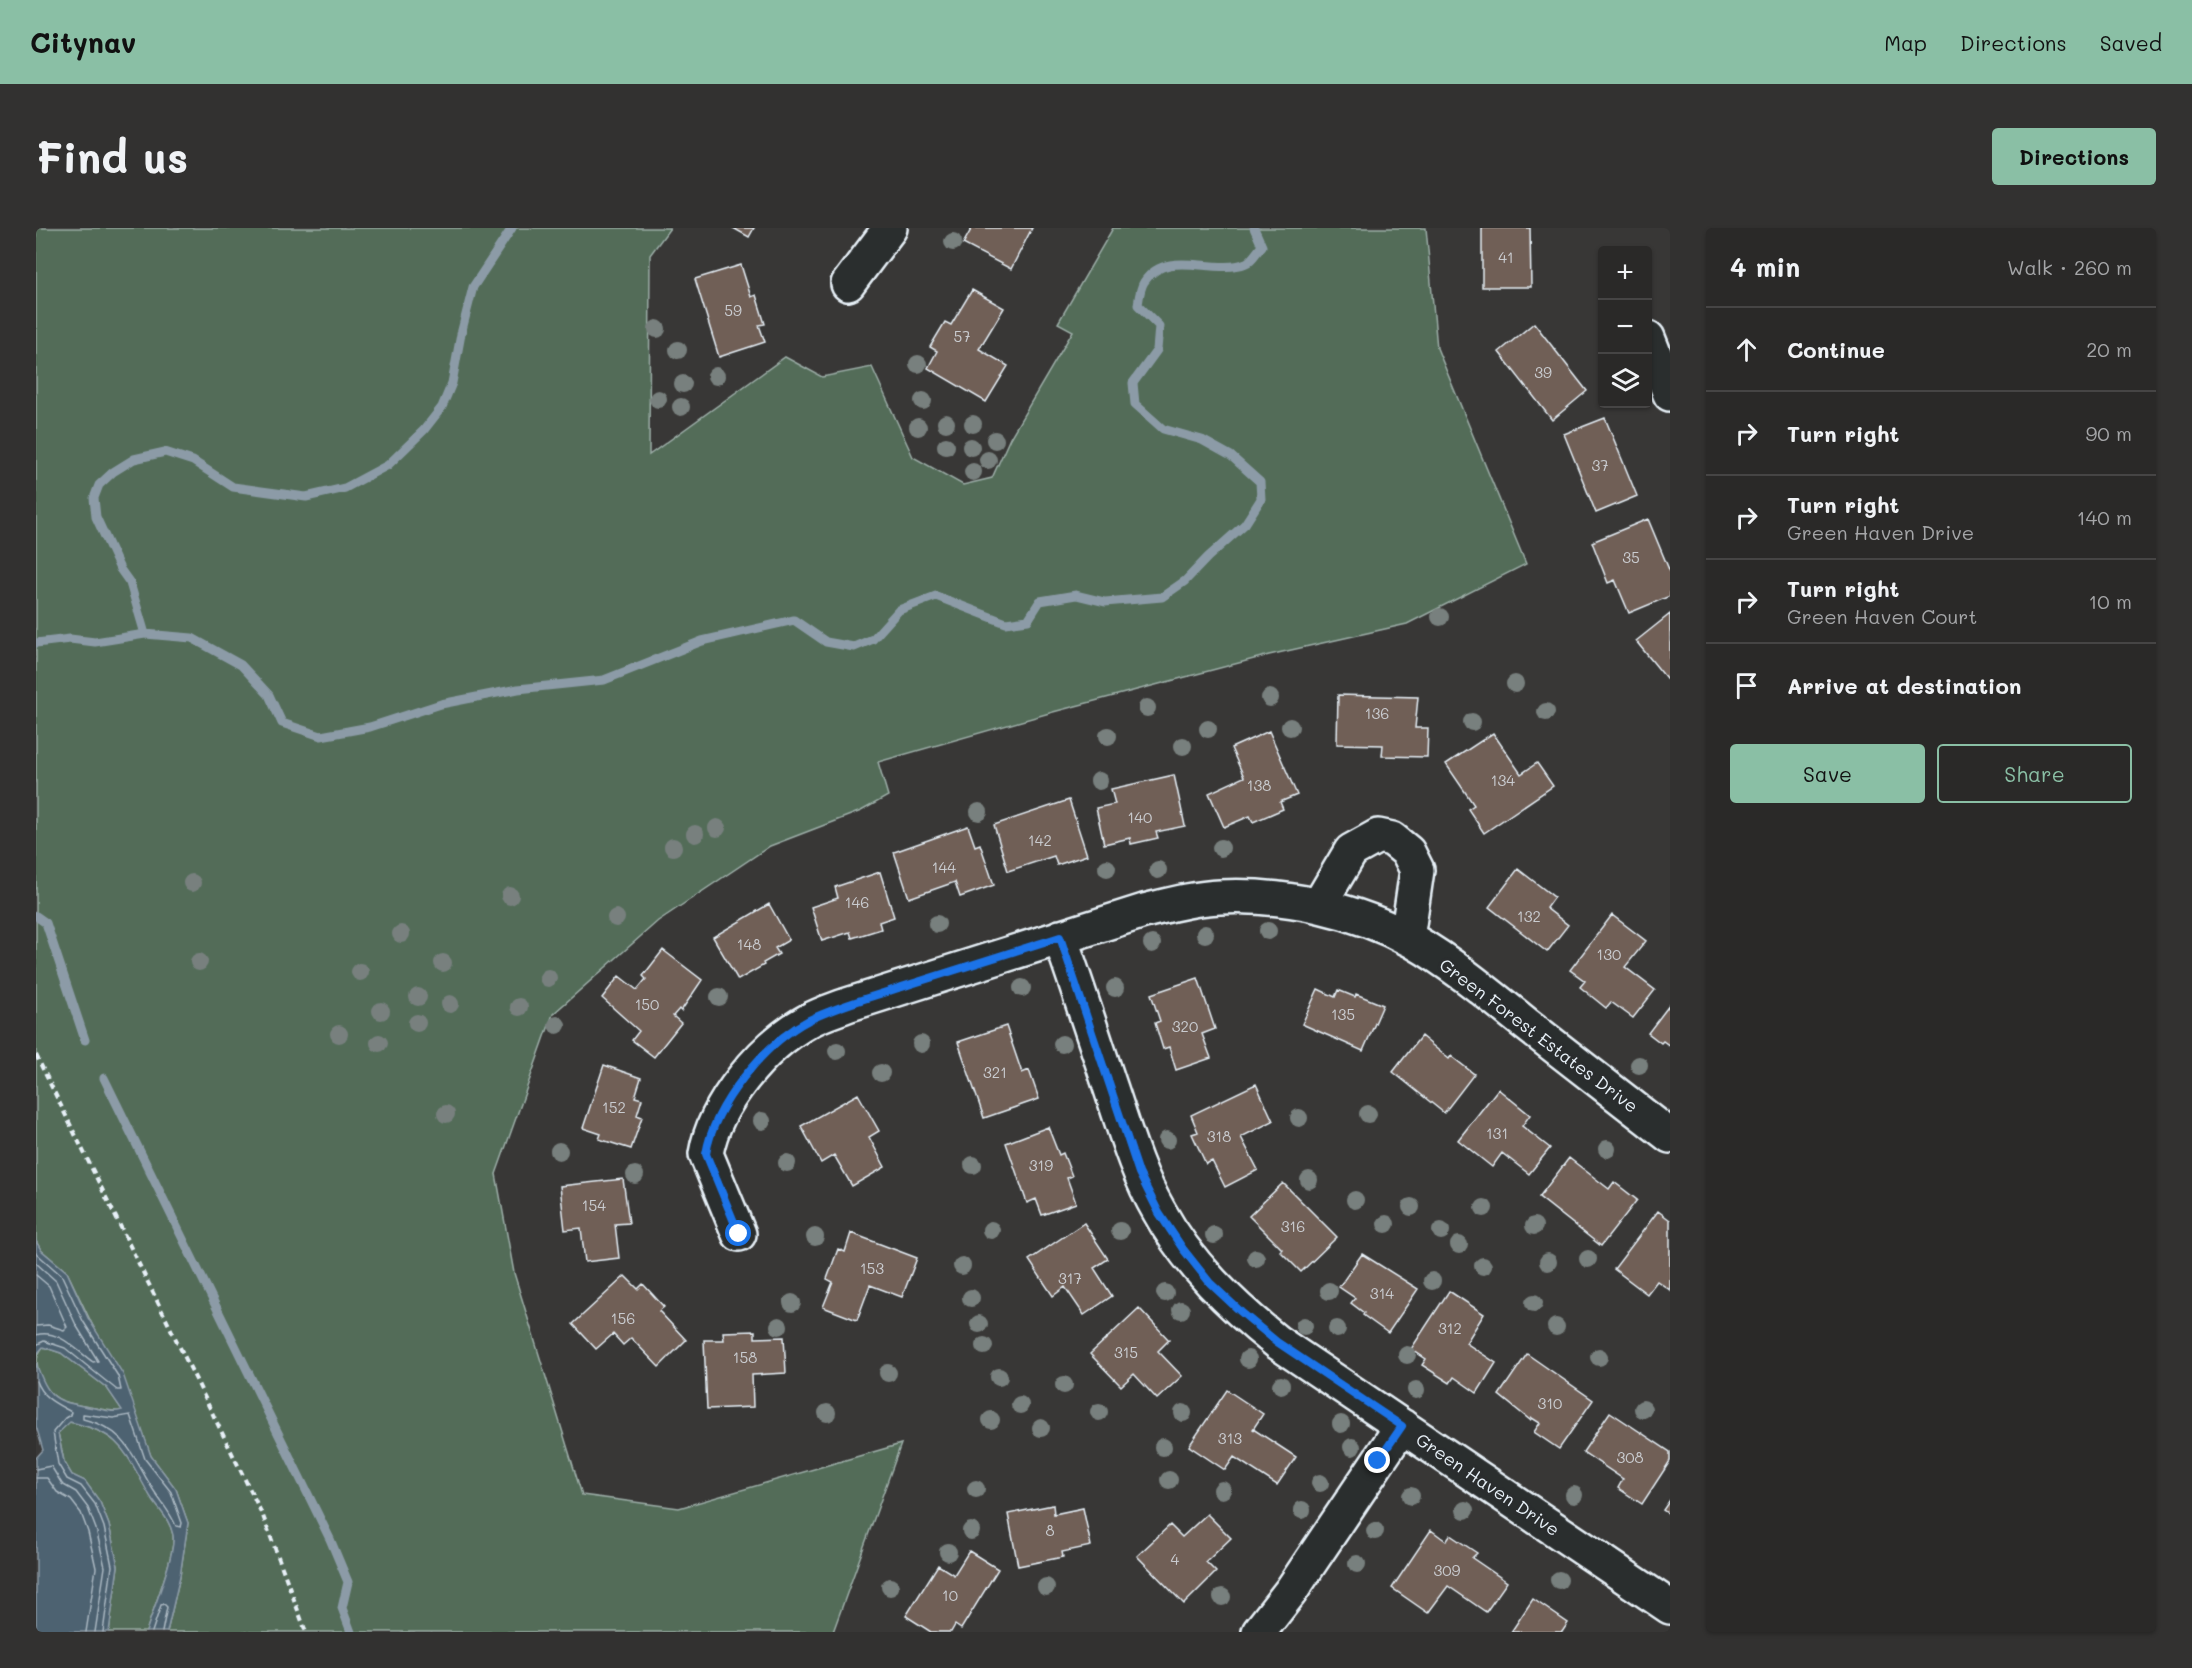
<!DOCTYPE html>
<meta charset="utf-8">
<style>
:root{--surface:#2a2928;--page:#323130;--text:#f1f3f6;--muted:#a5a6a8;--line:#464545;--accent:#8abfa5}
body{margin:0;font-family:Mali,sans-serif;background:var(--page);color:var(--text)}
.controls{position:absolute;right:18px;top:18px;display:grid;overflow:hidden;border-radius:6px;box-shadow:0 2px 4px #0004}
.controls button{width:54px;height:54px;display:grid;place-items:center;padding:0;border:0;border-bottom:2px solid var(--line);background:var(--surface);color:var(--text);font:30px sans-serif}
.stop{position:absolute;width:18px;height:18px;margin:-14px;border:4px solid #1a73e8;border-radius:50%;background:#fff}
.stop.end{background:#1a73e8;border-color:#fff;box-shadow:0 2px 6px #0008}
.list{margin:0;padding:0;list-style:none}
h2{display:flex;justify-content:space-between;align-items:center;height:78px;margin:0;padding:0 24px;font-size:26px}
h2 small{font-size:20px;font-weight:400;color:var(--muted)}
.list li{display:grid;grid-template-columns:39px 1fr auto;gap:18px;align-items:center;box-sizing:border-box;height:84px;padding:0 24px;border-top:2px solid var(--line)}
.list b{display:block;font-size:22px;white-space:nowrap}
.list p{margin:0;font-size:20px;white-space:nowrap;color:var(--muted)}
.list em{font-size:20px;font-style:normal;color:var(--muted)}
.actions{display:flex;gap:12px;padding:18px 24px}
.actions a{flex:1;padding:14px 0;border:2px solid var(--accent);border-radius:6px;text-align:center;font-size:21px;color:var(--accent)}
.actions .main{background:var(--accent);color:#111}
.icon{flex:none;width:33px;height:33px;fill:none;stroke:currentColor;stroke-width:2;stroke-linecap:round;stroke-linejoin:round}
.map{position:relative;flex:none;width:1634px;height:1404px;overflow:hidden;border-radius:6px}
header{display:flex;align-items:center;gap:36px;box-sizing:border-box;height:84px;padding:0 30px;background:var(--accent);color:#111}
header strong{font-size:28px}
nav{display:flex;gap:33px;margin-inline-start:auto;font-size:21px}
.intro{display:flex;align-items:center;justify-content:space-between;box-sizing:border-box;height:144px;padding:0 36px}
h1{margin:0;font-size:42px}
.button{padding:15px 27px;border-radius:6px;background:var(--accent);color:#111;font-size:21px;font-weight:700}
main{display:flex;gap:36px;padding:0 36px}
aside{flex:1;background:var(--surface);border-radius:6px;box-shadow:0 2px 4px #0004}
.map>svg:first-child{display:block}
.green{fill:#526c59;stroke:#9daea8;stroke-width:1.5}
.water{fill:#4e6271;stroke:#8c9ba7;stroke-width:1.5}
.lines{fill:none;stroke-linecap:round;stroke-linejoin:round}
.shore{stroke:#aab8c2;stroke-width:1.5}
.stream{stroke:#8c9ba7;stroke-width:9}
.building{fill:#6f5e57;stroke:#e8f1f8;stroke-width:1.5}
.minor-casing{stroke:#e8f1f8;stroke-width:38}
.path{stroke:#e8f1f8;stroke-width:4;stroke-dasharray:6 4.5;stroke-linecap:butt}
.minor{stroke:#2a2d2e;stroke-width:33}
.tree{fill:#78807e}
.route{stroke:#1a73e8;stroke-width:8}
.labels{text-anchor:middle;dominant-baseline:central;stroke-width:6;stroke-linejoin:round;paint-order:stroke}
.number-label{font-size:15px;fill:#caccd0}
.street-label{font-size:18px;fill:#e8f1f8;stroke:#2a2d2e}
</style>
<header>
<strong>Citynav</strong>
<nav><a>Map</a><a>Directions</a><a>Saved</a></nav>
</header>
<div class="intro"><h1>Find us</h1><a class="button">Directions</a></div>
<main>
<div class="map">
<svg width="1634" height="1404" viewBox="0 0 1634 1404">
<rect width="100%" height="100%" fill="#383736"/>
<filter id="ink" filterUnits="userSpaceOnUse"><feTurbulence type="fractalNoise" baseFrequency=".0167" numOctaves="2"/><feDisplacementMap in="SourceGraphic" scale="12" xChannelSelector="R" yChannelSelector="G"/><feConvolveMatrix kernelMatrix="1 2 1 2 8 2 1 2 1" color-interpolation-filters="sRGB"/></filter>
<g filter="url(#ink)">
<path class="green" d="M0,0H634L614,27L613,227L749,129L786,149L836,139L877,229L927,257L956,250L974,210L1037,103L1022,95L1077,0H1390L1401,120L1490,336L1371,396L1233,427L1017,484L842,534L852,568L825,583L734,618L622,693L517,786L460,946L478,1045L546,1267L643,1280L865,1216L797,1404H131L144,1348L152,1295L140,1261L115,1228L102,1192L31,1044L5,1022L0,1013Z
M7,1119L25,1125L71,1160L87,1183C76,1184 69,1182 59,1180C30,1175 14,1175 3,1145C0,1133 0,1128 7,1119Z
M33,1194C87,1205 89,1225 114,1267C122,1281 134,1291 137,1307C140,1325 116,1384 110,1404H73L82,1338L73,1297L64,1274L49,1253L36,1247L28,1233L22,1205Z"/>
<path class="water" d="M0,1013L5,1022L31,1044L52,1090L87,1146L115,1228L140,1261L152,1295L144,1348L131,1404H110C116,1384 140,1325 137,1307C134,1291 122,1281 114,1268C89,1225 87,1205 34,1194L22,1205L28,1234L36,1247L49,1253L64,1274L73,1297L82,1338L73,1404H0V1230L7,1222L0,1198V1135C14,1174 20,1173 58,1180C69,1182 76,1185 86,1182L71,1160L25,1125L7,1119L0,1127Z"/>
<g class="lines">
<path class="shore" d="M0,1025L26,1048L47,1093L82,1148L85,1162H81L29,1120L8,1113L0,1117
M0,1035L20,1053L40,1097L62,1133L57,1134C41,1123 22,1100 0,1107
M0,1047L13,1058L31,1099L28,1102L12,1097L0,1098
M0,1153C6,1170 21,1176 35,1184L34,1187L29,1190L17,1204L22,1236L31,1251L45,1258L59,1276L68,1299L76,1338L67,1404
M47,1186L77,1190L94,1187L109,1231L135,1264L146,1295L145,1299L140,1298C135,1286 128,1278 120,1266C97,1232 94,1202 47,1191Z
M0,1241L15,1238L26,1256L40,1264L52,1280L60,1301L69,1339L59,1404
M0,1250H11L21,1264L35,1272L45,1285L52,1304L60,1340L50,1404
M116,1404L125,1377L128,1376L131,1379L126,1404"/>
<path class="stream" d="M109,406L94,355L84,341L60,289L58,270L63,257L77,244L98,231L129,224L157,233L197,259L270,269L309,260L352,237L388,202L406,179L416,155L425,106L437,59L476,0
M0,415L34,411L59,414L109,406L156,410L205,437L233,467L246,495L285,508L334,499L405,476L482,461L568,452L666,413L758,392L790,414L818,419L837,411L863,382L900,368L970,395L992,392L1004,373L1040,367L1069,374L1126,369L1149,353L1172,329L1209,296L1225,271L1224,254L1195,228L1166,212L1127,201L1099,176L1097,155L1121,122L1123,98L1102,77C1103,70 1104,60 1108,54C1131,19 1178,48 1210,35C1216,33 1221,23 1226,18L1218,0
M0,688L10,695L49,812
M68,850L294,1311L312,1354L306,1380L315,1404"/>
</g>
<path class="building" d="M697,0H718L713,9Z
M936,0H996L975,41L927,16Z
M1446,0H1494L1495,59H1446Z
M705,37L715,69L720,67L729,96L723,97L729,114L683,129L659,51Z
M936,62L968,80L943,121L972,138L950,174L892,140L901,123L894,119L909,94L915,97Z
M1498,95L1551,163L1516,192L1463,124Z
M1569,190L1601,268L1560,285L1528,206Z
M1612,291L1634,344V368L1593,385L1579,352L1572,355L1556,314Z
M1634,386V455L1600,413Z
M1302,467L1382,469L1379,500H1392L1391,529L1346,528L1347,517L1301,516Z
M1233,503L1261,567L1244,574L1247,581L1217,594L1214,588L1188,599L1173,565L1208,549L1195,520Z
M1457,505L1485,546L1501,535L1517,558L1448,605L1432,581L1438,577L1410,536Z
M1138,547L1149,598L1120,604L1122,610L1095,616L1094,610L1068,616L1060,580L1079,576L1075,561Z
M1033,572L1051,627L1021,637L1018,628L972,643L958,597Z
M932,598L939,618L944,616L958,657L924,669L919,654L873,670L858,624Z
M1482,641L1518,669L1510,680L1532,697L1511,724L1453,679Z
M844,644L858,689L843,694L845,701L816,710L814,704L786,713L775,679L802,670L799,659Z
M733,676L753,712L739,720L743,726L727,735L728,737L702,752L677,709Z
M1576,687L1610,713L1589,739L1619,762L1597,790L1575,774L1570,780L1544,759L1549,753L1534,742Z
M627,722L666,752L645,783L643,781L637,788L645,795L618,829L596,812L603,803L566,770L583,748L601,762L610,751L607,748Z
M1162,750L1179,801L1166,806L1175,830L1140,842L1133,819L1127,821L1119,795L1124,793L1115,766Z
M1282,761L1299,769L1302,762L1319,769L1320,766L1347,777L1327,823L1266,796Z
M1634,776V818L1627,813L1625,815L1612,805Z
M970,798L986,845L993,842L1003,871L948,890L922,814Z
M1385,808L1413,831L1415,828L1438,846L1408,885L1357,844Z
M568,837L605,850L599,869L606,871L601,887L606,889L595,921L563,911L565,906L547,900Z
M1220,856L1237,893L1205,909L1222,942L1189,959L1176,933L1170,936L1156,906L1162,904L1155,887Z
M1462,861L1494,887L1486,898L1514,920L1493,946L1466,925L1456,939L1422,912Z
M822,866L843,903L833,909L849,939L816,958L798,927L785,935L765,898Z
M1012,899L1023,927L1027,925L1036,948L1031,950L1040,975L1006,987L1000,971L991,975L970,915Z
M1533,930L1573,961L1578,954L1601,972L1565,1018L1503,969Z
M587,951L593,995L579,996L583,1030L549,1034L545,1000L529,1002L524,958Z
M1247,955L1301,1009L1265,1044L1244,1023L1246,1021L1213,988Z
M1622,983L1634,992V1062L1621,1053L1611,1066L1578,1041Z
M1048,995L1072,1031L1058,1040L1076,1068L1048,1087L1029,1059L1017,1068L993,1032Z
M815,1005L881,1030L866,1069L834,1057L821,1092L787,1079L797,1054L791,1051L802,1021L809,1024Z
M1326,1026L1382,1061L1352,1105L1327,1087L1328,1085L1315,1075L1319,1070L1303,1059Z
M589,1048L602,1061L607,1056L628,1079L623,1083L650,1112L623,1139L595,1110L587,1117L577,1106L560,1121L537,1096Z
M1413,1063L1448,1086L1430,1115L1460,1135L1441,1165L1418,1149L1414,1155L1386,1137L1390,1131L1375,1121Z
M1103,1080L1133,1112L1122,1123L1146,1148L1121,1171L1098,1146L1085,1158L1054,1126Z
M719,1103V1110L748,1109L750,1145L716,1147L717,1179L671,1181L668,1112H688L687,1104Z
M1491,1126L1557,1172L1523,1221L1498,1204L1504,1195L1496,1190L1494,1192L1463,1167Z
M1191,1162L1227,1186L1217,1201L1260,1229L1241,1257L1198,1229L1189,1242L1153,1218Z
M1574,1184L1634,1224V1233L1606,1276L1582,1260L1587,1251L1547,1224Z
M1634,1272V1287L1627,1282Z
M1017,1277L1018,1286L1047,1280L1055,1318L1026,1324L1027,1329L982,1338L972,1286Z
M1171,1286L1195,1310L1170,1334L1180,1344L1148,1376L1101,1328L1134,1297L1146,1309Z
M1395,1302L1410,1313L1414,1307L1441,1325L1436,1330L1471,1354L1450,1384L1412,1358L1392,1385L1356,1360Z
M933,1323L962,1341L925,1401L919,1397L915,1404H895L870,1388L902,1337L918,1347Z
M1497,1371L1532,1395L1526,1404H1475Z"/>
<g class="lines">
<defs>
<path id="minor" d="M812,56L854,0
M1612,110L1634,166
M1283,677L1315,623L1342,608L1356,611L1372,624L1381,642L1371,710
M1024,709C1042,760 1058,810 1075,861C1089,903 1101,945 1123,983C1152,1036 1195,1077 1241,1114L1634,1379
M703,1006L670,926C678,876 728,817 772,793C784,786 798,782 811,777L1108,683C1133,677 1158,670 1184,669C1249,666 1319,681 1377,713C1417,736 1454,767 1490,796C1538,833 1586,871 1634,908
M1223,1404L1255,1363L1366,1198"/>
</defs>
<use href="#minor" class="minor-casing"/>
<path class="path" d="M0,827L227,1288L270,1404"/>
<use href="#minor" class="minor"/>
</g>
<g class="tree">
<circle cx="917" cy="14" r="9"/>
<circle cx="621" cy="101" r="9"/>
<circle cx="642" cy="122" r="9"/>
<circle cx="882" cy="136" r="9"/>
<circle cx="680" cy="148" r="9"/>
<circle cx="647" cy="156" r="9"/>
<circle cx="622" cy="171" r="9"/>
<circle cx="887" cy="173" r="9"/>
<circle cx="645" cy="179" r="9"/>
<circle cx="910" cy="195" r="9"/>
<circle cx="937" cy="196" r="9"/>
<circle cx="882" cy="199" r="9"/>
<circle cx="959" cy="212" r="9"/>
<circle cx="910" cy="218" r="9"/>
<circle cx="935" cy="219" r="9"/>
<circle cx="952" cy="232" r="9"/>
<circle cx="937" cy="244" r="9"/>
<circle cx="1404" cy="389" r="9"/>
<circle cx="1479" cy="456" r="9"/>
<circle cx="1234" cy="470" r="9"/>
<circle cx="1111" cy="480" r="9"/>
<circle cx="1510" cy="484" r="9"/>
<circle cx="1436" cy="494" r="9"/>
<circle cx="1254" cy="499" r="9"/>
<circle cx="1172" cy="501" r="9"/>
<circle cx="1072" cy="508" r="9"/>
<circle cx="1147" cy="518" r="9"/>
<circle cx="1063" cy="553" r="9"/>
<circle cx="943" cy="584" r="9"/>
<circle cx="681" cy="600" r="9"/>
<circle cx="659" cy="606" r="9"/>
<circle cx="637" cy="619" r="9"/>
<circle cx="1185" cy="620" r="9"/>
<circle cx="1071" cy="640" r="9"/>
<circle cx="1122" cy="642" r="9"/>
<circle cx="156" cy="655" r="9"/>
<circle cx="474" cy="668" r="9"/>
<circle cx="580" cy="690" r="9"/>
<circle cx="901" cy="696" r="9"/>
<circle cx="1232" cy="703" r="9"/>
<circle cx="365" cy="706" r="9"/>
<circle cx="1169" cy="706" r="9"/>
<circle cx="1116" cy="716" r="9"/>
<circle cx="163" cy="734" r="9"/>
<circle cx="407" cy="735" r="9"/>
<circle cx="324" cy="744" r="9"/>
<circle cx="512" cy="750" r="9"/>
<circle cx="986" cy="760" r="9"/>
<circle cx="1079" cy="760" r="9"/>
<circle cx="382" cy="769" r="9"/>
<circle cx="683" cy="769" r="9"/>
<circle cx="414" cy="776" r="9"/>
<circle cx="483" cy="779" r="9"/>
<circle cx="345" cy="783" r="9"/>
<circle cx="381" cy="795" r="9"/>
<circle cx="521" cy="797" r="9"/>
<circle cx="303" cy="806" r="9"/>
<circle cx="343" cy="815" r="9"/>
<circle cx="885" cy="816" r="9"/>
<circle cx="1026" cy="816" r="9"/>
<circle cx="801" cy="823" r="9"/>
<circle cx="1603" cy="837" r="9"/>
<circle cx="845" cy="845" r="9"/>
<circle cx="410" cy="886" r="9"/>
<circle cx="1332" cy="886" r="9"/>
<circle cx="1263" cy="890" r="9"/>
<circle cx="726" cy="893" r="9"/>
<circle cx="1131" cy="912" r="9"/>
<circle cx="1571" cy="921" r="9"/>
<circle cx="523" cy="923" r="9"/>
<circle cx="751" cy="935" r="9"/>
<circle cx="937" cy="937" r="9"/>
<circle cx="599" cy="947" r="9"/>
<circle cx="1273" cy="952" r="9"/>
<circle cx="1319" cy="972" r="9"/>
<circle cx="1375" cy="979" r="9"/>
<circle cx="1448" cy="980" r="9"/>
<circle cx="1350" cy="996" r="9"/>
<circle cx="1498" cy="998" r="9"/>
<circle cx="955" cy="1002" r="9"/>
<circle cx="1084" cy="1003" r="9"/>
<circle cx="1405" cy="1003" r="9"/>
<circle cx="1178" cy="1007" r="9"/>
<circle cx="779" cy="1009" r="9"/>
<circle cx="1423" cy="1017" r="9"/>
<circle cx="1220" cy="1030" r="9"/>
<circle cx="1552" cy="1031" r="9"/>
<circle cx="1512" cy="1034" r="9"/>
<circle cx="926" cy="1038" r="9"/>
<circle cx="1447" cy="1038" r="9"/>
<circle cx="1396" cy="1053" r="9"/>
<circle cx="1293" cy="1063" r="9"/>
<circle cx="1129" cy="1065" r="9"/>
<circle cx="935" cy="1070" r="9"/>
<circle cx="756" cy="1075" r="9"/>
<circle cx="1498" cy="1075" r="9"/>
<circle cx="1145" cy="1082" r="9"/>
<circle cx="943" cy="1096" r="9"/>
<circle cx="743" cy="1098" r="9"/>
<circle cx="1268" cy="1098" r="9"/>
<circle cx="1520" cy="1099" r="9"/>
<circle cx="1301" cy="1101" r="9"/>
<circle cx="948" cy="1118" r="9"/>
<circle cx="1371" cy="1127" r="9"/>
<circle cx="1563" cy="1129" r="9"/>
<circle cx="1212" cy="1131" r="9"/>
<circle cx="852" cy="1145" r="9"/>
<circle cx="963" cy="1149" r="9"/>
<circle cx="1028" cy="1157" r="9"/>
<circle cx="1245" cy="1157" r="9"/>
<circle cx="1380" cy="1162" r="9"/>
<circle cx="984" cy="1177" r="9"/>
<circle cx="1607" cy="1181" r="9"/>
<circle cx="1063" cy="1184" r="9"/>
<circle cx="791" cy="1185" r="9"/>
<circle cx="1147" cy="1185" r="9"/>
<circle cx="955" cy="1192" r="9"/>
<circle cx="1305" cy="1196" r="9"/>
<circle cx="1005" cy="1200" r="9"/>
<circle cx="1127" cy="1219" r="9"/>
<circle cx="1316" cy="1219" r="9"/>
<circle cx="1133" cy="1252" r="9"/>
<circle cx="1284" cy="1255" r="9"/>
<circle cx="940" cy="1261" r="9"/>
<circle cx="1186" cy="1262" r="9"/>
<circle cx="1538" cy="1267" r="9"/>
<circle cx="1375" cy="1268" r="9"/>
<circle cx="1266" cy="1282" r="9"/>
<circle cx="1429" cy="1282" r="9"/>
<circle cx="935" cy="1303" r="9"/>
<circle cx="1339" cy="1303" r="9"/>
<circle cx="912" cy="1324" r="9"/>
<circle cx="1321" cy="1336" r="9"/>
<circle cx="1523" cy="1352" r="9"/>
<circle cx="854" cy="1359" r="9"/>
<circle cx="1010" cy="1359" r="9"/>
<circle cx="1186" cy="1369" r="9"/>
</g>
</g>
<g class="lines" filter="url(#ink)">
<path class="route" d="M703,1006L670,926C678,876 729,815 773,792C804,777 839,768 872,757C923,741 974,725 1024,709L1103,945L1123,985L1147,1021L1174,1055L1205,1084L1241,1114L1366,1198L1342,1233"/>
</g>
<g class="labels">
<g class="number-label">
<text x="1470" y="29">41</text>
<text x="697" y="82">59</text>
<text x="926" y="108">57</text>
<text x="1507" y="144">39</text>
<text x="1564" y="237">37</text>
<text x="1595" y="329">35</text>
<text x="1341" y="485">136</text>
<text x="1467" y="552">134</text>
<text x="1223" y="557">138</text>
<text x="1104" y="589">140</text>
<text x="1004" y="612">142</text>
<text x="908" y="639">144</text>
<text x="821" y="674">146</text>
<text x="1493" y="688">132</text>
<text x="713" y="716">148</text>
<text x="1573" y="726">130</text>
<text x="611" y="776">150</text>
<text x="1307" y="786">135</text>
<text x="1149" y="798">320</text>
<text x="959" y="844">321</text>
<text x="578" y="879">152</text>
<text x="1461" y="905">131</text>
<text x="1183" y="908">318</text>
<text x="1005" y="937">319</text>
<text x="558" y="977">154</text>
<text x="1257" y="998">316</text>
<text x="836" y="1040">153</text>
<text x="1034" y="1050">317</text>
<text x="1346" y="1065">314</text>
<text x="587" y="1090">156</text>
<text x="1414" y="1100">312</text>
<text x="1090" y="1124">315</text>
<text x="709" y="1129">158</text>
<text x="1514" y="1175">310</text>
<text x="1194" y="1210">313</text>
<text x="1594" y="1229">308</text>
<text x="1014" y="1302">8</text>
<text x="1139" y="1331">4</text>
<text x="1411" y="1342">309</text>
<text x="914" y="1367">10</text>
</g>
<g class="street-label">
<text transform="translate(1503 807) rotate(37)">Green Forest Estates Drive</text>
<text transform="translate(1452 1256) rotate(34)">Green Haven Drive</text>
</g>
</g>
</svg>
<div class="controls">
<button>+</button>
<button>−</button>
<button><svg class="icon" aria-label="layers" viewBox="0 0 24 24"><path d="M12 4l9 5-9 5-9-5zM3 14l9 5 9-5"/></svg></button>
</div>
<div class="stop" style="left:703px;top:1006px"></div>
<div class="stop end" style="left:1342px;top:1233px"></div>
</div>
<aside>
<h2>4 min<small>Walk · 260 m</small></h2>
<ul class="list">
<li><svg class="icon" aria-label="ahead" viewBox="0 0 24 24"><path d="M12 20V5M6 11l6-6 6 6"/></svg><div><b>Continue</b></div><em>20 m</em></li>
<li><svg class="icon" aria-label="right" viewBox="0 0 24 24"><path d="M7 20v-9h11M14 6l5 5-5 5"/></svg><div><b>Turn right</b></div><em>90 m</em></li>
<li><svg class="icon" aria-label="right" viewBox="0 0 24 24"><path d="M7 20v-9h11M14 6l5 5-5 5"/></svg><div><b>Turn right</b><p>Green Haven Drive</p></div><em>140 m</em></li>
<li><svg class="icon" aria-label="right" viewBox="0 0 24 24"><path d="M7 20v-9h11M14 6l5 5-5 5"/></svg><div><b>Turn right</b><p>Green Haven Court</p></div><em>10 m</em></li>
<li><svg class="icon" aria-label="arrive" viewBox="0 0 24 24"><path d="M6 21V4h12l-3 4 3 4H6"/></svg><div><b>Arrive at destination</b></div></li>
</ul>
<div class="actions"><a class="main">Save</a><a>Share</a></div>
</aside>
</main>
